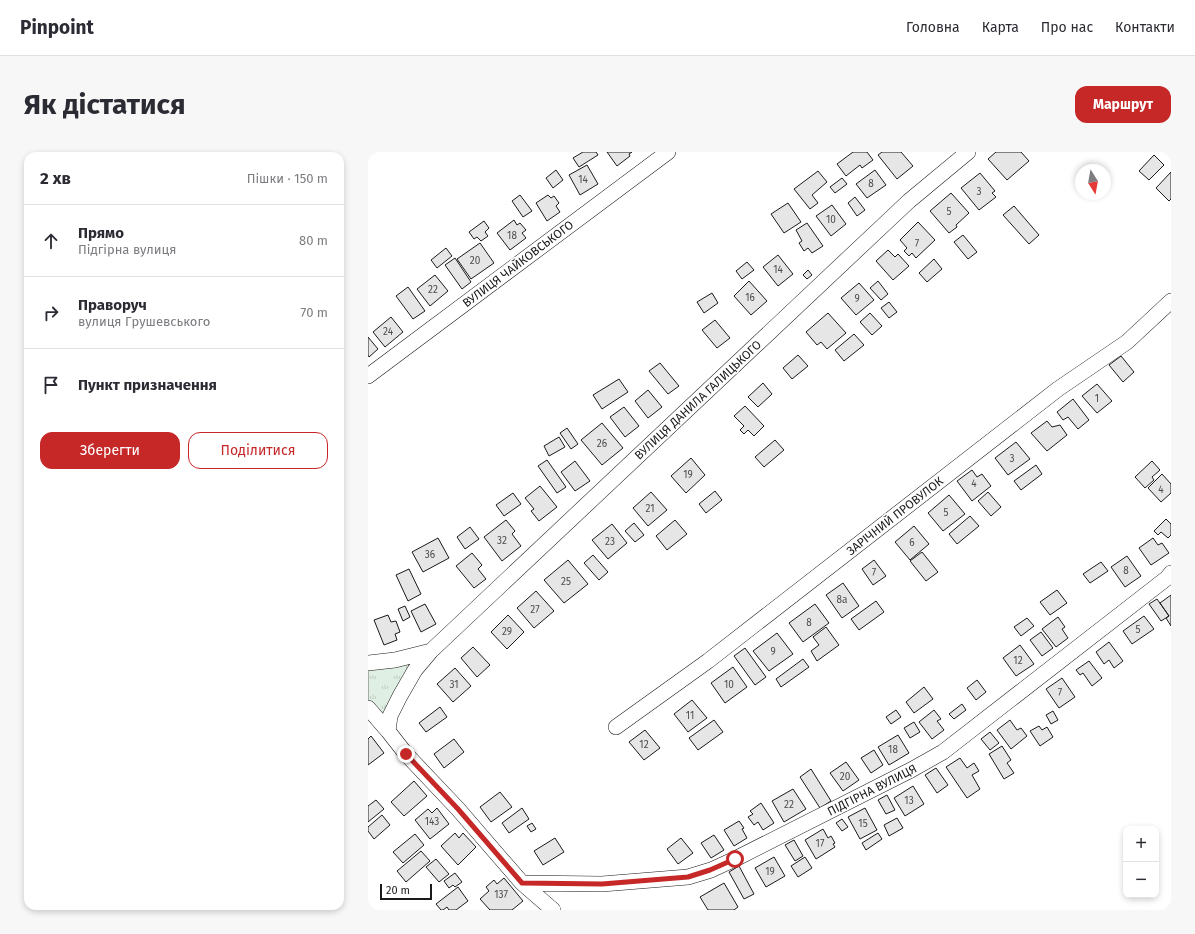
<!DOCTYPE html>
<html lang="uk">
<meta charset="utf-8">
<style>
:root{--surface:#fff;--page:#f7f7f7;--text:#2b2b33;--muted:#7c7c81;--line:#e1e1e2;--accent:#c62828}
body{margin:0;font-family:"Fira Sans",sans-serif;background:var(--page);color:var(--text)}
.controls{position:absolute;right:12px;bottom:12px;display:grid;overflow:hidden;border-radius:8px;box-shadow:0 2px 6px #0003}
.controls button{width:36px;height:36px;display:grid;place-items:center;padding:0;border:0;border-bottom:1px solid var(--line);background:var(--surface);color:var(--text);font:20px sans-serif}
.compass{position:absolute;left:707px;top:12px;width:36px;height:36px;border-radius:50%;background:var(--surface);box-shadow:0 2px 6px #0003;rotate:169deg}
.scale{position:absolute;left:12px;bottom:10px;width:52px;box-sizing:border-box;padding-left:4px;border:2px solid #1a1a1a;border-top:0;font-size:11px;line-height:14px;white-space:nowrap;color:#1a1a1a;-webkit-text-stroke:3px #fff;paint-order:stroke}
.stop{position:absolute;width:12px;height:12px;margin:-9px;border:3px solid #c62828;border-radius:50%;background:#fff}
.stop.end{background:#c62828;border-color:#fff;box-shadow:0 1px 4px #0008}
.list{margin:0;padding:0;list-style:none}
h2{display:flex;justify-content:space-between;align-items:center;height:52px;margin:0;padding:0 16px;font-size:17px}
h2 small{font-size:13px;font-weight:400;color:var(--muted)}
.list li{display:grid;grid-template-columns:26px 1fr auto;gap:12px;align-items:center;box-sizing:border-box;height:72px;padding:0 16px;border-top:1px solid var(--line)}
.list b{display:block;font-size:15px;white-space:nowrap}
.list p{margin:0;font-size:13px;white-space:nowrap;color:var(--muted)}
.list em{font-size:13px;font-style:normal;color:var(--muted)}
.actions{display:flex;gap:8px;padding:12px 16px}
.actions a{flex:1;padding:9px 0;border:1px solid var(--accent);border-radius:12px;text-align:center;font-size:14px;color:var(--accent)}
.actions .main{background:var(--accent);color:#fff}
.icon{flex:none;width:22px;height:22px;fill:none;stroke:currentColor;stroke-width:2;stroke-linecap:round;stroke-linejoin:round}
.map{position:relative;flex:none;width:803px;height:758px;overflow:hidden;border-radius:12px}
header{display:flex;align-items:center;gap:24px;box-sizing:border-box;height:56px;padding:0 20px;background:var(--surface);border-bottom:1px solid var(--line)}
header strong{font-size:19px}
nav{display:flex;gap:22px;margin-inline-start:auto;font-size:14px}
.intro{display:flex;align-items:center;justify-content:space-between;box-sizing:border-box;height:96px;padding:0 24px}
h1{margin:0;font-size:28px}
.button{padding:10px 18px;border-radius:12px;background:var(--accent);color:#fff;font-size:14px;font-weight:700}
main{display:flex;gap:24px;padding:0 24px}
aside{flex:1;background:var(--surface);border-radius:12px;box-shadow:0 2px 6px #0003}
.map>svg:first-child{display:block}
.park{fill:url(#park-tufts);stroke:#6a6a6a}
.building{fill:#e6e6e6;stroke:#1a1a1a}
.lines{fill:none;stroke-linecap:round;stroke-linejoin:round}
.street-casing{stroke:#1a1a1a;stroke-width:16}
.street{stroke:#fff;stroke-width:15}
.route{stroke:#c62828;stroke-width:5}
.labels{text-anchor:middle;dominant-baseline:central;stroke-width:3;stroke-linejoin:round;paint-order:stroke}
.number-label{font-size:10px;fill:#4d4d4d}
.street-label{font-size:12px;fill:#1a1a1a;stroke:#fff}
</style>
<header>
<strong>Pinpoint</strong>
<nav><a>Головна</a><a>Карта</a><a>Про нас</a><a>Контакти</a></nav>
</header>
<div class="intro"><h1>Як дістатися</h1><a class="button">Маршрут</a></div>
<main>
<aside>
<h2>2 хв<small>Пішки · 150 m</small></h2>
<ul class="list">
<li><svg class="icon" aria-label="ahead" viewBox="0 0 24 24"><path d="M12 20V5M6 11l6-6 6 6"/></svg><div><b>Прямо</b><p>Підгірна вулиця</p></div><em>80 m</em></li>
<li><svg class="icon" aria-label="right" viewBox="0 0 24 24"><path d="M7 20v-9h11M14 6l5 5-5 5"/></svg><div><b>Праворуч</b><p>вулиця Грушевського</p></div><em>70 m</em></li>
<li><svg class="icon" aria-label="arrive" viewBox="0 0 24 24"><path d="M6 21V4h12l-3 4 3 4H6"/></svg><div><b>Пункт призначення</b></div></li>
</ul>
<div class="actions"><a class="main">Зберегти</a><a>Поділитися</a></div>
</aside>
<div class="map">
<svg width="803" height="758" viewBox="0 0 803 758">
<defs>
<pattern id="park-tufts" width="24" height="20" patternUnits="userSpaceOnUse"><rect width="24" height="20" fill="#e0efe3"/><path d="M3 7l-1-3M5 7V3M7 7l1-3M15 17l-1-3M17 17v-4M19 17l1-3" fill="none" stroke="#c0ccc2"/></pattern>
</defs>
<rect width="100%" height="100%" fill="#fff"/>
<path class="park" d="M47,503L20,579L0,556V511Z"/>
<path class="building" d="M215,0H228L230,3L211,15L205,6Z
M239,0H264L261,2L262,4L249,14Z
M485,0H499L505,8L494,16L492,13L478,24L469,12Z
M514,0H533L545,14L529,27L510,3Z
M628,0H653L661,9L639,28L620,7Z
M786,3L796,13L781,28L771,19Z
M219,13L230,32L212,43L201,23Z
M188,18L195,28L185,36L178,26Z
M507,18L518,33L499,46L488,32Z
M450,19L459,30L444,43L450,51L442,57L426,37Z
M803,20V47L801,49L788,36Z
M612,21L627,39L624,41L628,45L611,58L593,36Z
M474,26L479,32L467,41L462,35Z
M583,41L601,61L588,73L589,75L581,81L562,59Z
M152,43L164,59L155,65L144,49Z
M180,43L183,46L186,44L191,51L188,54L192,60L179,69L168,51Z
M487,45L497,58L489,64L480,51Z
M420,51L433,70L416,81L403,62Z
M464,53L478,72L463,84L448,64Z
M646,54L671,83L661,92L635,63Z
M146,68L149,73L152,71L158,78L154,81L158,86L142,98L129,81Z
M116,69L121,76L117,80L120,84L113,89L109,85L106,87L101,80Z
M550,70L567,88L548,106L544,101L541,104L536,99L539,96L532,88Z
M439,71L455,94L444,101L440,96L436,99L431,91L434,89L428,78Z
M595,83L609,100L600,107L586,90Z
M112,91L126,111L103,127L89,107Z
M78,96L84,104L69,116L63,108Z
M520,98L527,105L530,102L541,114L525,128L508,109Z
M410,103L425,122L410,134L395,115Z
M87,106L103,130L94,137L77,113Z
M566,107L574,117L559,130L551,121Z
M379,110L386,118L374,127L368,119Z
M440,118L444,123L439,127L435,123Z
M67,123L80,139L62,154L49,137Z
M381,129L399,149L383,163L366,144Z
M510,129L520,142L513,148L502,136Z
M491,131L506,148L488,163L473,146Z
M40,135L57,159L45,167L28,144Z
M344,141L350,151L336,161L329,150Z
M521,150L529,160L521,166L513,156Z
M460,161L478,181L459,197L453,190L449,193L438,180Z
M502,161L514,174L504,183L492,170Z
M23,165L35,180L17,195L5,180Z
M347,168L362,186L349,196L334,178Z
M486,182L496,193L476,209L467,198Z
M0,185L10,197L1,205L0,203Z
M430,203L440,214L424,227L415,216Z
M753,204L766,220L755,230L741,213Z
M292,211L311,234L300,242L281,219Z
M251,227L260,240L234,257L225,243Z
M395,231L404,242L390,255L380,245Z
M729,232L744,249L729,261L714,244Z
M280,238L294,255L280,266L267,249Z
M705,247L721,268L710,277L700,265L695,268L689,260Z
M377,254L396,274L386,284L380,278L376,282L372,278L376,274L366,264Z
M256,255L271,274L257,285L242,265Z
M679,269L684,275L692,273L699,283L679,299L663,281Z
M234,271L255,296L234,313L213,288Z
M199,276L210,292L203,297L192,281Z
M191,285L197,295L181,304L176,294Z
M407,288L416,298L396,315L387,305Z
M648,290L662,307L640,323L627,306Z
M323,306L337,323L318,341L303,324Z
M179,308L198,335L189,341L170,314Z
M207,309L222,329L207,339L193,320Z
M784,309L792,318L784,325L786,328L777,336L767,325Z
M668,313L674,322L653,338L646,329Z
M604,318L609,325L614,322L623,334L604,349L589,329Z
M794,322L803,332V341L793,350L780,336Z
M172,334L189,355L171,369L163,359L166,357L157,346Z
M347,339L354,348L338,361L331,352Z
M283,340L299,358L280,374L265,356Z
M620,340L633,355L623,364L610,349Z
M145,341L153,352L136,364L128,353Z
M581,343L597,362L575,379L560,361Z
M602,364L611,374L589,392L581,382Z
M798,367L803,372V383L800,386L793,380L790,383L786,379Z
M138,368L147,379L144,382L153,394L134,409L116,385Z
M307,368L319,382L299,398L288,384Z
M266,371L276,383L267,390L257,379Z
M244,372L259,391L240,407L224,388Z
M546,374L561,392L542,408L527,390Z
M102,375L111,387L97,397L89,385Z
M70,386L81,406L55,420L44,400Z
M785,386L790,393L794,391L801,401L783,413L771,396Z
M554,400L570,420L558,429L542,409Z
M104,401L114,413L110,417L118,427L106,436L88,414Z
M225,403L240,420L231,428L216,411Z
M759,404L773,424L757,435L743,415Z
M200,408L220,432L196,451L176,428Z
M506,408L518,424L505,433L494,417Z
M733,410L740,419L722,431L715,422Z
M41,417L53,442L40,449L28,423Z
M475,431L491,454L474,466L458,443Z
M689,438L699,451L682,463L672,450Z
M168,439L186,459L166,476L149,456Z
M803,443V474L798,466L801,464L792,451Z
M789,447L801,464L793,469L781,452Z
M508,449L516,460L491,478L483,467Z
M57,452L68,472L53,480L43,459Z
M447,452L461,471L435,490L421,471Z
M37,454L42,465L35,469L30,457Z
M20,463L23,470L28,469L32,480L27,482L29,488L16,493L6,468Z
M140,463L156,480L139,497L123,480Z
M776,464L786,477L764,492L755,479Z
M690,465L697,475L694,477L700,486L688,495L674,477Z
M659,466L666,474L653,484L646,475Z
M458,475L471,493L449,509L443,499L451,493L445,485Z
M673,480L685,496L674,504L662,488Z
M409,481L425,502L401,519L385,499Z
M741,490L755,509L746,516L741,508L736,512L728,500Z
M652,493L666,512L648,524L635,506Z
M105,495L122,513L109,525L93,506Z
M377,496L398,525L387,533L366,504Z
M435,507L441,515L413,535L408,527Z
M721,509L734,526L724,534L715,521L712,523L708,518Z
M365,515L379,535L357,551L343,531Z
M87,516L103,534L85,550L69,532Z
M694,526L707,545L691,556L678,537Z
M609,528L618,540L608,548L599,536Z
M556,535L565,547L546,561L538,550Z
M324,548L339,566L320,580L306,562Z
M594,552L598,558L586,567L581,562Z
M72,555L79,565L58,580L51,571Z
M528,558L533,565L523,572L518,565Z
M566,558L573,567L569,569L576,578L564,587L551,570Z
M685,559L690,568L683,572L678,563Z
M346,568L355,580L330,598L321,586Z
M642,568L649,578L653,576L659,584L643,597L629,578Z
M546,570L552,580L542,586L536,576Z
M671,574L674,578L679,575L685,585L672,594L662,579Z
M277,578L292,596L276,608L261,590Z
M622,580L631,591L622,598L613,587Z
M530,583L541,601L521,613L510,595Z
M3,584L16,601L0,613V587Z
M86,587L96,600L76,616L66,602Z
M634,594L643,608L639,611L646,621L636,627L621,602Z
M506,598L515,613L503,621L493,606Z
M592,606L599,616L606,611L611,619L604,623L612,637L599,646L578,615Z
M478,610L491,628L475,639L462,621Z
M568,616L580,633L569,641L557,623Z
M443,617L463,649L452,656L432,625Z
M46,629L59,644L36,664L23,650Z
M545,634L556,652L537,664L526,646Z
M425,637L438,657L416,670L404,649Z
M132,640L144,655L123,670L112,655Z
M519,643L527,658L518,662L510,648Z
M8,648L16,657L0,670V654Z
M393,651L406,671L395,678L390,670L386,673L380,665L385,662L382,659Z
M69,656L81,672L62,687L47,668L60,657L64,661Z
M154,656L161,667L141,681L134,671Z
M497,656L509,678L492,687L480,665Z
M14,663L22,673L6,687L0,679V675Z
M529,666L535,676L521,684L516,673Z
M474,667L480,675L474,679L468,671Z
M371,669L376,676L374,677L379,686L366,694L356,678Z
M164,671L168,677L163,680L159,674Z
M455,677L460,686L463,684L467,691L465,692L467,695L448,707L437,688Z
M87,681L91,686L95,681L108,695L90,713L73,694Z
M510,681L514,687L498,698L494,691Z
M47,682L56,693L35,711L25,700Z
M346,683L356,698L343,706L333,691Z
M187,686L196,700L175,713L166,699Z
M313,686L325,701L310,712L299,697Z
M426,688L435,704L427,709L417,693Z
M53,699L62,709L38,730L29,719Z
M406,705L417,724L398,735L387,716Z
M437,705L444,716L430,725L423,714Z
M68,707L81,722L71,730L58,715Z
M371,714L386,742L376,747L361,720Z
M87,721L94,730L87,735L85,733L81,736L76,729Z
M136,726L155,749L144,758H122L112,747L121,739L118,735L126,728L129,732Z
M356,731L370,755L366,758H340L332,745Z
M90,735L100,749L88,758H81L79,755L75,758H73L68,752Z"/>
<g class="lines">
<defs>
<path id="street" d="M0,224L300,0
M0,511L27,508L63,499
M0,556L20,579L38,602L90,657L154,731L185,758
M248,575L340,509L690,237L759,190L803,149
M20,579L22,564L32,544L47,518L63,499L541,49L600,0
M154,731L234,732L320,725L343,718L367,707L543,618L575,600L799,426L803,421"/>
</defs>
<use href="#street" class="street-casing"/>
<use href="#street" class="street"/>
</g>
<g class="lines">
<path class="route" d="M38,602L90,657L154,731L234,732L320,725L342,718L367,707"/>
</g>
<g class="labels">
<g class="number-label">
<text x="215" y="28">14</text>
<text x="503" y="32">8</text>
<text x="611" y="40">3</text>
<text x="581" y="60">5</text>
<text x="463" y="68">10</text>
<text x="144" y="84">18</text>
<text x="549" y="92">7</text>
<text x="107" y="109">20</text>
<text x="410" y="118">14</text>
<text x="65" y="138">22</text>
<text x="382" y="146">16</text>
<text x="489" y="147">9</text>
<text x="20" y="180">24</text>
<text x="729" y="247">1</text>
<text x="234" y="292">26</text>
<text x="644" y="307">3</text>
<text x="320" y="323">19</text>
<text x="606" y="332">4</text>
<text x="793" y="338">4</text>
<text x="282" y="357">21</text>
<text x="578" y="361">5</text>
<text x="134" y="389">32</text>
<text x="242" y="390">23</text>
<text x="544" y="391">6</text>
<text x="62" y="403">36</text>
<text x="758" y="419">8</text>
<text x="506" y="421">7</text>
<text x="198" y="430">25</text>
<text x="474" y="448">8а</text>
<text x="167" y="458">27</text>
<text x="441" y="471">8</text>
<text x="770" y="478">5</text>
<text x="139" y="480">29</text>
<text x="405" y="500">9</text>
<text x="650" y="509">12</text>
<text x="86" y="533">31</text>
<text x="361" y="533">10</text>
<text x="692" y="541">7</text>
<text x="322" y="564">11</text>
<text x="276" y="593">12</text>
<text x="525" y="598">18</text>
<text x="477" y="625">20</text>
<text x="541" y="649">13</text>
<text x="421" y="653">22</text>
<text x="64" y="670">143</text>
<text x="495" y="672">15</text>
<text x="452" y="692">17</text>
<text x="402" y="720">19</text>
<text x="133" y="743">137</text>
</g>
<g class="street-label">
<text transform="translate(150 112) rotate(-37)">ВУЛИЦЯ ЧАЙКОВСЬКОГО</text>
<text transform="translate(330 248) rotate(-43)">ВУЛИЦЯ ДАНИЛА ГАЛИЦЬКОГО</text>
<text transform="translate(527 364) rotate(-38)">ЗАРІЧНИЙ ПРОВУЛОК</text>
<text transform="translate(504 638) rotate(-27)">ПІДГІРНА ВУЛИЦЯ</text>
</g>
</g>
</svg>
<div class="controls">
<button>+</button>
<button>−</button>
</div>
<svg class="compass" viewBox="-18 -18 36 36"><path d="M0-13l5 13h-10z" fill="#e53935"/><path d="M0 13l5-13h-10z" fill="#7c7c81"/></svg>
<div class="scale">20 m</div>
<div class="stop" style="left:367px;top:707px"></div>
<div class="stop end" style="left:38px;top:602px"></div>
</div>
</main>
